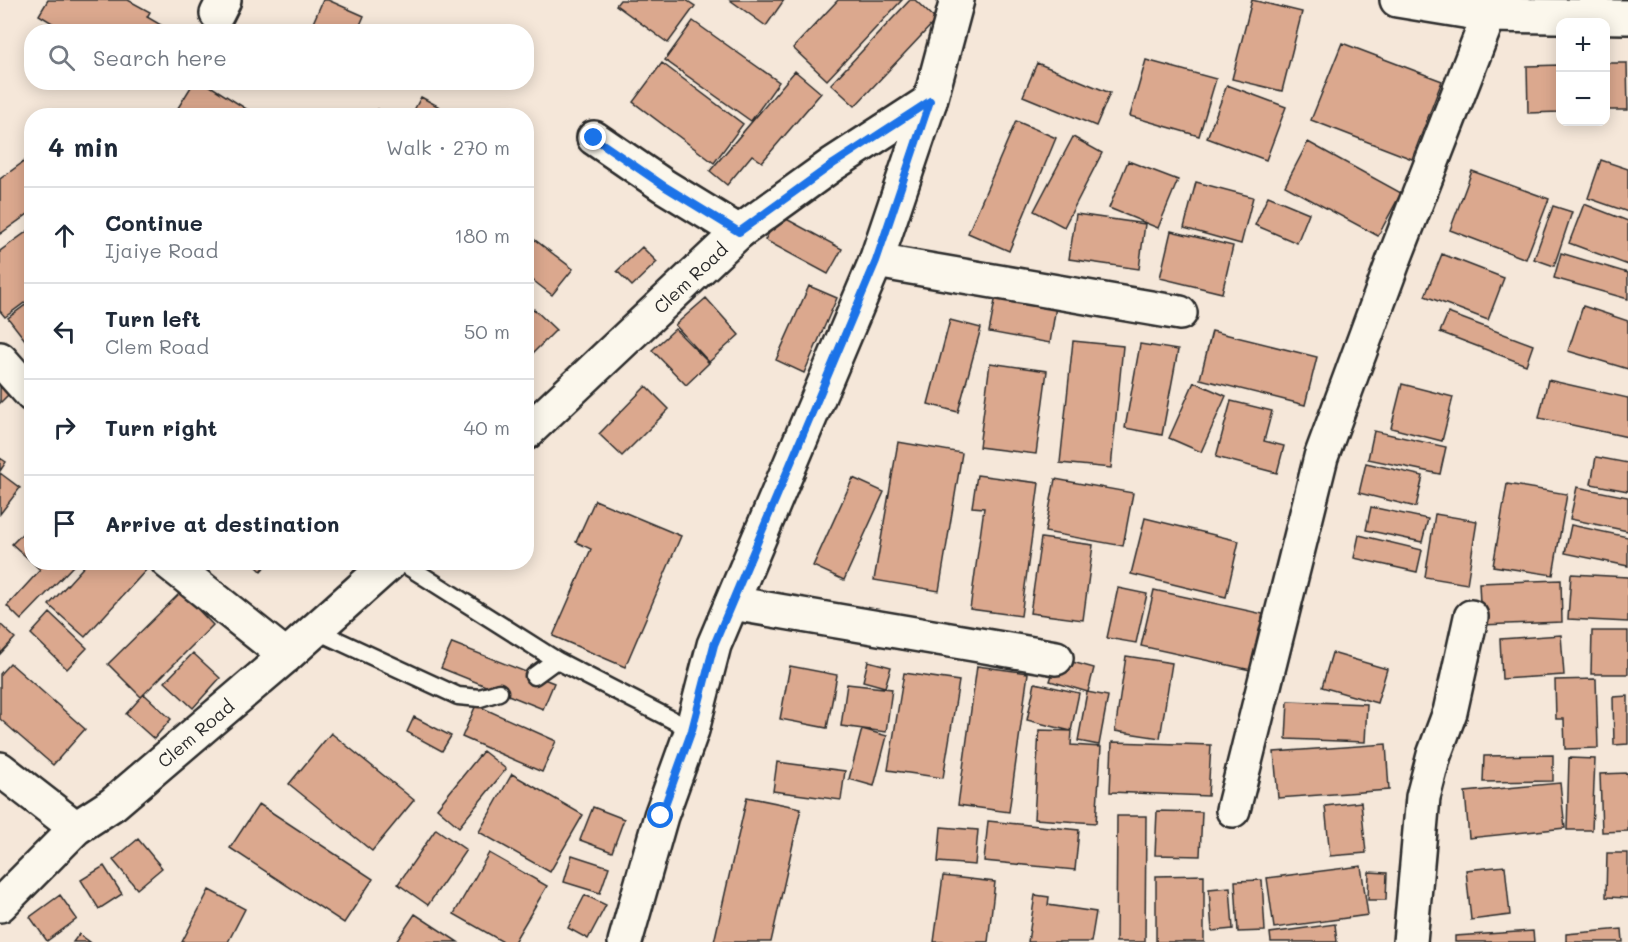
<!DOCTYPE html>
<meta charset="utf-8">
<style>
:root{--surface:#fff;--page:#f6f6f7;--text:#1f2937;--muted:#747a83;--line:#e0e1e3}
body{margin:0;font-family:Mali,sans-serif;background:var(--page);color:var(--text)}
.controls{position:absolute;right:18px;top:18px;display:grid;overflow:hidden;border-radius:12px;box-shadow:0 3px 15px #0003}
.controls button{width:54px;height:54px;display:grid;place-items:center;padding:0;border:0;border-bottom:2px solid var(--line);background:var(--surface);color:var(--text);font:30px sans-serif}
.stop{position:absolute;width:18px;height:18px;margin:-14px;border:4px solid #1a73e8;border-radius:50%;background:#fff}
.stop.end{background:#1a73e8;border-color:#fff;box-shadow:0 2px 6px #0008}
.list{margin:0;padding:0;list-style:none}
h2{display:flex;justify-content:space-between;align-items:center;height:78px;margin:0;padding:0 24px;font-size:26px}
h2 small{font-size:20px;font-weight:400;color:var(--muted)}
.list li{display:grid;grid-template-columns:39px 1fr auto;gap:18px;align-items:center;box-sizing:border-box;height:96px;padding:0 24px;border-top:2px solid var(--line)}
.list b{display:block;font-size:22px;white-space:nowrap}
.list p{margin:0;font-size:20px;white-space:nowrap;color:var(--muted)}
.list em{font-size:20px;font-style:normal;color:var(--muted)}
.icon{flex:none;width:33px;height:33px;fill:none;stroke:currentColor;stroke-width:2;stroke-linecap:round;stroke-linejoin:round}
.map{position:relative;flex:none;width:1628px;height:942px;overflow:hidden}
.search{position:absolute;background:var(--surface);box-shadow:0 3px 15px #0003;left:24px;top:24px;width:510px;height:66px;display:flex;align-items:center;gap:15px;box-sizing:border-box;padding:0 21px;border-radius:24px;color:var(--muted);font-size:22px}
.panel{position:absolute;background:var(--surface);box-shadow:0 3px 15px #0003;left:24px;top:108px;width:510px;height:462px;border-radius:24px}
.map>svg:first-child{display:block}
.building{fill:#dba88e;stroke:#2b2b2b;stroke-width:1.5}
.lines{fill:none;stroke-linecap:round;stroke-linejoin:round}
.lane-casing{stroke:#2b2b2b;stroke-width:21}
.street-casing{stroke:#2b2b2b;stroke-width:38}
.lane{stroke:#fbf7ec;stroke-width:16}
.street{stroke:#fbf7ec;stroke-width:33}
.route{stroke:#1a73e8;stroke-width:8}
.labels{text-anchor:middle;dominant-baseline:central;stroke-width:5;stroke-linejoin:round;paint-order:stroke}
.street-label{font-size:18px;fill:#2b2b2b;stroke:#fbf7ec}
</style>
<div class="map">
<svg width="1628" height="942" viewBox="0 0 1628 942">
<rect width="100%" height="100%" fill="#f5e7d9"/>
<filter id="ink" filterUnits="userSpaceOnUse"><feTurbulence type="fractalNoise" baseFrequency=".0167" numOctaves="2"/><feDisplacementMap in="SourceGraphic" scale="12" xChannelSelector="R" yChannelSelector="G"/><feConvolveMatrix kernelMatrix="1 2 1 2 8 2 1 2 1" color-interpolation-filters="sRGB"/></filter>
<g filter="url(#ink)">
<path class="building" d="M48,0H128L150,12L147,17L173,32H67L39,15Z
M323,0H328L364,16L357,32H309Z
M620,0H686L695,6L668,43L616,5Z
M730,0H784L766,26Z
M838,0H902L827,80L793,48Z
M910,0H915L936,20L855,106L831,84Z
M1252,0L1302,12L1282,91L1232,79Z
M693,21L779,82L751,121L665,60Z
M1342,43L1442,81L1412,159L1311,120Z
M1146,60L1216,79L1199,136L1130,116Z
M662,63L743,124L714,163L633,102Z
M1037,63L1110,93L1096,126L1023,96Z
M1606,63H1627L1628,110H1606Z
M1560,65V112L1528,113L1527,66Z
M795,71L821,93L762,162L752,155L727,185L710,171Z
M194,82H204L248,110L244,116H173Z
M1227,85L1286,107L1266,160L1207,138Z
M421,97L456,116H411Z
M378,109L387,116H374Z
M1016,121L1056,138L1009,251L968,233Z
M1073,137L1102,153L1064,227L1034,211Z
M1308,142L1401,193L1378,236L1285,186Z
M29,158L32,162V211L0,234V179Z
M1601,160L1628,169V212L1588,198Z
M1128,161L1178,180L1158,228L1109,208Z
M1472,171L1549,199L1526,259L1450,230Z
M1196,182L1253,197L1241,244L1184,228Z
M1268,196L1309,213L1297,243L1255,225Z
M1584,204L1628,221V265L1569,243Z
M1553,206L1572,212L1554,266L1534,259Z
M1076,214L1145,224L1139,269L1069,259Z
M779,215L842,249L828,274L765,240Z
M32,228V297L5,317L0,311V251Z
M1171,231L1233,246L1222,293L1160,278Z
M526,233L573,269L552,295L526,275Z
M642,247L657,262L632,286L617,271Z
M1561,253L1628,273V299L1554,278Z
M1442,254L1504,278L1488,320L1425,296Z
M809,286L837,298L804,373L776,360Z
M997,290L1057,300L1050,343L989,332Z
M706,298L739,335L709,362L675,325Z
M32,300V349L8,318Z
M1583,306L1628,321V369L1568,351Z
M534,309L556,330L526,360V317Z
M1448,313L1533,345L1526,365L1440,332Z
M950,320L981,328L958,412L928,404Z
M675,329L709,363L686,385L652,350Z
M1212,331L1317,357L1305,405L1200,379Z
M1073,341L1123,346L1111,468L1060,463Z
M1140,344L1178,350L1162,435L1125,428Z
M990,363L1047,371L1036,454L979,447Z
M1548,380L1628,398V437L1539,418Z
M1194,382L1226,396L1201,452L1169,438Z
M1402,384L1453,397L1442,441L1391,428Z
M0,386L9,394L0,403Z
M646,386L669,409L622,456L599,434Z
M1231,401L1272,411L1264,441L1284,446L1277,473L1216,457Z
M1374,431L1446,447L1440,474L1368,459Z
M898,442L962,453L939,591L874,580Z
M1596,457L1628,463V491L1591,484Z
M0,458L6,462L0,471Z
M1366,463L1423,476L1416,507L1359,493Z
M0,473L20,488L0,514Z
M977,475L1039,483L1021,616L970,609L984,508L972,507Z
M853,478L884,492L844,580L813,566Z
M1055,479L1133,493L1123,546L1045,532Z
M1507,484L1567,494L1553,575L1493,566Z
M1577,487L1628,497V531L1570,519Z
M595,500L681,536L625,667L553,636L591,549L576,542Z
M1371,507L1428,519L1422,542L1366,530Z
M1435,514L1477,521L1467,584L1425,577Z
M1145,518L1239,541L1226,597L1131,574Z
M1571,525L1628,537V566L1565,553Z
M30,526L32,527V562L12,544Z
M1359,535L1422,550L1417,572L1354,558Z
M1041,538L1093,545L1083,620L1030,613Z
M32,562H69L73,566L21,620L7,606L40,570Z
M88,562H139L147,569L85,637L49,605Z
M252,562H269L261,571Z
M1571,574L1628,577V622L1568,619Z
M1561,580L1562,622L1481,625L1479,583Z
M1118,588L1147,594L1136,643L1107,638Z
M1154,590L1263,614L1251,670L1141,646Z
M181,592L213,625L141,697L108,664Z
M50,613L87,648L67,669L31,634Z
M0,624L15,638L0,654Z
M1592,631H1628V674H1591Z
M1561,635L1564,675L1502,679L1500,639Z
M452,643L554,683L543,709L441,668Z
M193,653L220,678L193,708L165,682Z
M1332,653L1387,669L1377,703L1322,687Z
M1126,656L1172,663L1160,738L1115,731Z
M1058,658L1094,668L1088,692L1050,681Z
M868,661L891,667L885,687L863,681Z
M10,663L85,729L53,765L0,719V674Z
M790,666L837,675L827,728L780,719Z
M977,666L1028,673L1009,812L958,805Z
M904,673L959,681L943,778L888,770Z
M1596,679L1598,748L1565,749L1564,719H1556L1555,680Z
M1035,683L1079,693L1071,731L1027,720Z
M847,684L892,689L886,732L841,726Z
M1087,692L1108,696L1099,745L1078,741Z
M144,694L171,719L154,739L126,714Z
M1628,696V744L1614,745L1613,697Z
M1288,701L1367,704L1365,742L1286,739Z
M476,705L556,741L542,772L462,737Z
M414,717L451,736L442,751L407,732Z
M862,729L887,736L874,786L849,779Z
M1039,730L1072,731L1071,745L1101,747L1096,823L1034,819Z
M331,733L414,800L372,851L289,784Z
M1112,742L1211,745L1208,796L1110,792Z
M1386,744L1389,790L1278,798L1274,752Z
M483,751L506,769L459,827L437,808Z
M1553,755V781L1483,782L1484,756Z
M1569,758L1595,759L1592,830H1567Z
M777,762L845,771L841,800L773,791Z
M1628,773V831L1602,832L1600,774Z
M512,774L583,815L550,872L479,832Z
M1560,783L1565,828L1469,838L1465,792Z
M747,797L801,808L771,942H714Z
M1361,802L1366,853L1330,856L1325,806Z
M259,804L373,879L344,923L230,848Z
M593,807L624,819L612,852L580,840Z
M1157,811L1202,812L1200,856L1155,855Z
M1117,816H1146L1145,942H1116Z
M988,821L1079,830L1075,870L984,861Z
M941,827L978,830L975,865L938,862Z
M436,829L466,850L428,905L398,884Z
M138,839L162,868L137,889L113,860Z
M489,853L547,886L514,942H503L454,914Z
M1607,853H1628V898L1606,897Z
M572,855L609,867L600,893L564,882Z
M104,866L122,894L99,909L81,880Z
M1361,866L1368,915L1274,928L1267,878Z
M1505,866L1510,915L1471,920L1466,870Z
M1369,872L1387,873L1386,900H1368Z
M1204,875V942H1156V876Z
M943,876L995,882L988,942H934Z
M1262,880L1265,931L1238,932L1235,881Z
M1230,887L1233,929L1212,931L1209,889Z
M209,890L245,909L228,942H182Z
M60,895L77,919L47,941L30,917Z
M585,895L606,905L588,939L568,928Z
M1035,895L1049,897L1048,905L1096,912L1091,942H1028Z
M415,914L458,942H396Z
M1335,924L1337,942H1271L1270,933Z
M1622,929L1623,942H1566V934Z
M1533,931L1534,942H1455V936Z
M79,934L90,942H73Z"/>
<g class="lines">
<defs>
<path id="lane" d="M401,562L556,660L692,730
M315,630L458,696L480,698L499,692
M534,676L556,660"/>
<g id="street">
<path d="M1397,0L1489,15L1628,17"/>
<path d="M217,14L224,0"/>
<path d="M594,138L664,186L739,232"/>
<path d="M876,261L1180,313"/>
<path d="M0,359L32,395"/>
<path id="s1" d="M526,433L739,232L833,164L930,101"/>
<path d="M168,562L286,656"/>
<path d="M732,603L1056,658"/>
<path d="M0,769L76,828"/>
<path d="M1233,810L1321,457L1393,262L1489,15"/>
<path id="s2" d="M0,905L76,828L113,804L286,656L391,562"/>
<path d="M625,942L661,816L692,730L714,645L876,261L930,101L957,0"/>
<path d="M1410,942L1423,797L1434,755L1450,712L1471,617"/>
</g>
</defs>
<use href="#lane" class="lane-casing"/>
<use href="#street" class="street-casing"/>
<use href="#lane" class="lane"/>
<use href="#street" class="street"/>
</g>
</g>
<g class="lines" filter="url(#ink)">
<path class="route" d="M594,138L664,186L739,232L833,164L930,101L876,261L714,645L692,730L661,816"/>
</g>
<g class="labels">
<g class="street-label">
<text stroke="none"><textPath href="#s1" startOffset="226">Clem Road</textPath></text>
<text stroke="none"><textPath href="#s2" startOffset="261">Clem Road</textPath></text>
</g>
</g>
</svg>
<div class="controls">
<button>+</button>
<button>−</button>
</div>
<div class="stop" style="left:661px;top:816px"></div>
<div class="stop end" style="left:594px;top:138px"></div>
<div class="search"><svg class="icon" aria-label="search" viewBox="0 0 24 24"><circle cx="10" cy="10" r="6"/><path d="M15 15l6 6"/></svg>Search here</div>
<section class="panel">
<h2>4 min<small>Walk · 270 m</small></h2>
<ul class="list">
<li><svg class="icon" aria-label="ahead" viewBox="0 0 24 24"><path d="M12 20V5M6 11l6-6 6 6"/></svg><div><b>Continue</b><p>Ijaiye Road</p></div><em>180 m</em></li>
<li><svg class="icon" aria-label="left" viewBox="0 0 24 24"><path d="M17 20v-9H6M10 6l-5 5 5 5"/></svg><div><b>Turn left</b><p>Clem Road</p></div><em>50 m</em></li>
<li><svg class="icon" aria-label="right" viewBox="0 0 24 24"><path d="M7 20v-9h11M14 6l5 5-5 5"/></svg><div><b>Turn right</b></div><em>40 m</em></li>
<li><svg class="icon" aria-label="arrive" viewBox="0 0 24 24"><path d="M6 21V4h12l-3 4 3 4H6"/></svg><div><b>Arrive at destination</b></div></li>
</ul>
</section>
</div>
